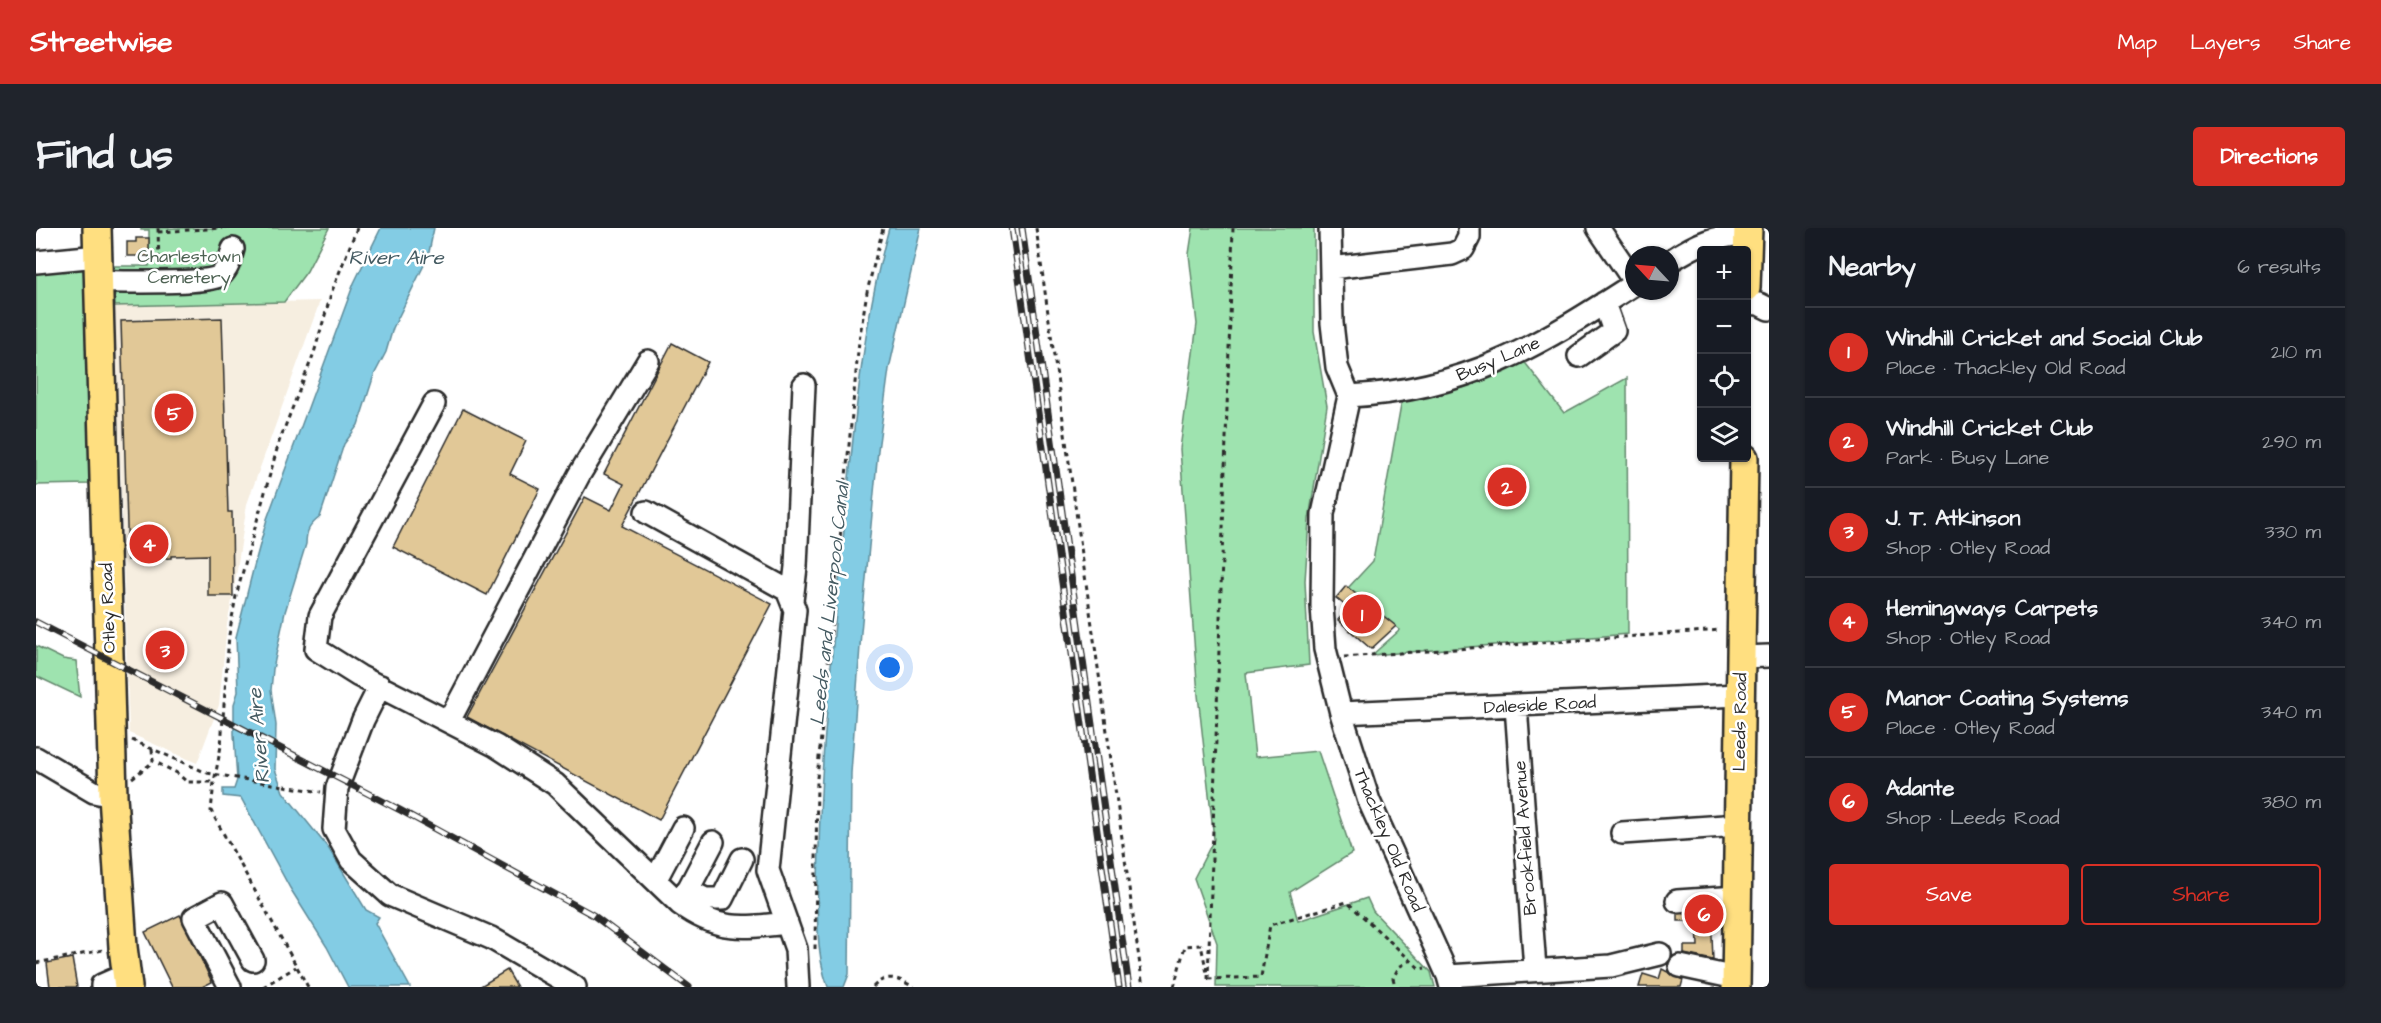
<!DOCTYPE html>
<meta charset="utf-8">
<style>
:root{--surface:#171b24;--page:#20242c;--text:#f1f3f6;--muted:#9ea1a6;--line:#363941;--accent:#d93025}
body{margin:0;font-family:"Architects Daughter",sans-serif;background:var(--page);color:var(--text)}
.controls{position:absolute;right:18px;top:18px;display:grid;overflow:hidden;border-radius:6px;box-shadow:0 2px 4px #0004}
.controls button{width:54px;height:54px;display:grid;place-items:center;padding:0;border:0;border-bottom:2px solid var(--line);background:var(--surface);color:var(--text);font:30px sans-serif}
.compass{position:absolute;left:1589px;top:18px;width:54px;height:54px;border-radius:50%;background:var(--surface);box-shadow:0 2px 4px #0004;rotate:296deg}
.you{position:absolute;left:854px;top:440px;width:21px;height:21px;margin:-15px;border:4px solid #fff;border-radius:50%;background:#1a73e8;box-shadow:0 0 0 9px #1a73e833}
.badge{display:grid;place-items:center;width:39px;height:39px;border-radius:50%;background:var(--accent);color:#fff;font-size:20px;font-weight:700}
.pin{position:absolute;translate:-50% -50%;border:3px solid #fff;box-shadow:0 2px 6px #0006}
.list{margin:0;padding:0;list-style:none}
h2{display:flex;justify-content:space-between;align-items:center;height:78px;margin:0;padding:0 24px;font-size:26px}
h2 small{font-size:20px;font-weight:400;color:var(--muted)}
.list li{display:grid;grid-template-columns:39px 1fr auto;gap:18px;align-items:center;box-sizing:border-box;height:90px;padding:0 24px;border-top:2px solid var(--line)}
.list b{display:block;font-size:22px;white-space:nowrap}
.list p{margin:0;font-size:20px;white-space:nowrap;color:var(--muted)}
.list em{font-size:20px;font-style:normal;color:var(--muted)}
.actions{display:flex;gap:12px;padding:18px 24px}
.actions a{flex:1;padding:14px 0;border:2px solid var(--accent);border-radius:6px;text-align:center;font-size:21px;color:var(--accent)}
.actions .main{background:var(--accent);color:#fff}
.icon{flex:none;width:33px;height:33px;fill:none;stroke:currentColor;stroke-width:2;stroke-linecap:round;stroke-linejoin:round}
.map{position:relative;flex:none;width:1733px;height:759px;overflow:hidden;border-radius:6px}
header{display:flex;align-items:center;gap:36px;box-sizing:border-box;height:84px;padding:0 30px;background:var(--accent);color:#fff}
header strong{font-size:28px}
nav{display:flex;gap:33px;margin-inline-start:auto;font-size:21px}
.intro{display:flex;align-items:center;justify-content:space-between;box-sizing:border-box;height:144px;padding:0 36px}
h1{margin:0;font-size:42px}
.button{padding:15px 27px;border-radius:6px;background:var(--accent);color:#fff;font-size:21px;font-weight:700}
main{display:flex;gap:36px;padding:0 36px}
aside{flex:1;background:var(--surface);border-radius:6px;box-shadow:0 2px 4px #0004}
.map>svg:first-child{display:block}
.built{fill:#f6eee0}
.green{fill:#9ee3af;stroke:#64876d;stroke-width:1.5}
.water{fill:#83cce4;stroke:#608c9a;stroke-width:1.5}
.building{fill:#e1c897;stroke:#2b2b2b;stroke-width:1.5}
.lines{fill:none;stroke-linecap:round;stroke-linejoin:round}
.minor-casing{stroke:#2b2b2b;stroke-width:26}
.major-casing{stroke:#2b2b2b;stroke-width:32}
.path{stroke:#2b2b2b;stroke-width:3;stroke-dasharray:4.5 4.5;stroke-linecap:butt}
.minor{stroke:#fff;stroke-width:21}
.major{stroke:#ffdf80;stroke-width:27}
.rail-casing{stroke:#2b2b2b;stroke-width:7}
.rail{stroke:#fff;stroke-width:4.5;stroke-dasharray:14;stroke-linecap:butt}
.path-bridge{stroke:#2b2b2b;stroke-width:3;stroke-dasharray:4.5 4.5;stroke-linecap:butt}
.labels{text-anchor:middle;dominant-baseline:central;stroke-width:5;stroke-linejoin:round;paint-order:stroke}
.park-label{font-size:18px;fill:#4e6253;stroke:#fff}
.street-label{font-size:18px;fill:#2b2b2b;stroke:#fff}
.water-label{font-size:20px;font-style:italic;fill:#455b62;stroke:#fff}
</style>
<header>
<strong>Streetwise</strong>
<nav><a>Map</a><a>Layers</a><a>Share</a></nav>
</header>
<div class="intro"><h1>Find us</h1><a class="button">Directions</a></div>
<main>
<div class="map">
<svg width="1733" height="759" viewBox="0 0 1733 759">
<rect width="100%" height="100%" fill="#fff"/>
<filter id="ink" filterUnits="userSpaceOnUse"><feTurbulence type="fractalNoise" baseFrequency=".0167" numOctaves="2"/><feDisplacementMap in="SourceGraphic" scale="12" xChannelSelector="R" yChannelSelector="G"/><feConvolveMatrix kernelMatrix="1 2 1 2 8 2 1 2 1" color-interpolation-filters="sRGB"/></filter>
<g filter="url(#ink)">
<path class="built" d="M284,73L211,276L197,368L191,396L183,477L161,535L93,505L79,78Z"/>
<path class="green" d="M105,0H293L271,43L248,74L79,78L78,38H113V2H105Z
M1157,0H1278V104L1291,178L1273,291L1269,353L1273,437L1210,445L1219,529L1282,523L1316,625L1254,664L1262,693L1331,670L1337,683L1395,744L1399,759H1180L1181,715L1158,650L1178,611L1162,467L1144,221L1161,96L1153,26Z
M49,32L54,256L0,257V39Z
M1487,132L1528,185L1591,150L1592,406L1336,427L1364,402L1312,360L1337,333L1366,171L1427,160Z
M0,418L27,431L40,433L44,469L0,448Z"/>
<path class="water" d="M345,0H398L392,29L357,100L350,124L338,147L322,197L308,216L284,289C274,297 270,302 270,316L249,384L237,441L235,462L240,497L239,541L247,564L293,621L330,682L343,689L339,695L374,759H312L291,719L254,660L205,570L187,568V561H198L201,552L198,506V476L202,464L200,409L217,342L231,291L318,55Z
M853,0H885L853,141L842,222L825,404L815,545L813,746L808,759H792C777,719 782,663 783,620C785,520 797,422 806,322C817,214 824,105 853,0Z"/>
<path class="building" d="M100,10H113V28H91V14H100Z
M186,90L192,284H196L197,368H172V327L135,328V330L92,332L85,93Z
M636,115L672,134L586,298L736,376L623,592L431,489L549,269L575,282L588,256L568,246Z
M427,181L490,213L474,246L504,261L451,367L357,319Z
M1310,358L1360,398L1335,421L1302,392L1312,380L1300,370Z
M1675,684L1677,732L1648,726V718H1662L1661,693H1642V686Z
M144,687L176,754L166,759H136L109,704Z
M36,730L41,759H14L11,735Z
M1626,741L1647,752L1645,759H1603L1607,746L1623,751Z
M471,742L481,759H443Z"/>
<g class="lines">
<defs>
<path id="minor" d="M1294,0L1296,95L1301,139L1313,168L1287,286L1286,378L1289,421L1305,485L1333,573L1412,748L1415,759
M1562,0L1598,53
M1634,33C1663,14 1678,9 1712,5
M0,34L62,28
M1295,40L1416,26L1427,21L1433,9V0
M62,54C83,53 173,57 185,47C193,40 194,31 197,21
M1710,75L1723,76L1733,81
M1543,128L1578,103L1568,75
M1313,168C1431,162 1502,118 1598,56
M398,176L284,388L280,421L323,448L460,518L519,556L644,676C682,704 707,700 751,695
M610,284L751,362L759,382L732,642L760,721L762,759
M756,373L760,339L768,157
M1705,429L1733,428
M344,458L327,492L301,560L298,601L315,632L354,667L455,710L539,759
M1480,478L1499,741
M1305,485L1704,467
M413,493L543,247L612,133
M0,530L58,564L77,568
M1586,605L1703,597
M620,651L647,600
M651,662L669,671H686L706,631
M1641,673L1702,669
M645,675L677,614
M1644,738L1700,750
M1412,748L1575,738L1624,726
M66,759V757L91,746
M194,759L158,690L186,675L217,732"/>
<path id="major" d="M61,0L77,568L87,719L92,759
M1710,60L1712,0
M1700,759L1708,230"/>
</defs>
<use href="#minor" class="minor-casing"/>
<use href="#major" class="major-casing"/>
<path class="path" d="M122,0L123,37
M1000,0L1107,759
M122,4L186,0
M1308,429L1685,402
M96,512L171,545
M116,521L117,533L141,545L151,554H178
M96,550L117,534
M248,558L285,564
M779,721L781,550L823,113L831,64L847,0
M0,735L67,722
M1172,751L1197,0
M1172,751L1225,749L1234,697L1311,674L1384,741L1389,740
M1358,754L1357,750L1363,739L1375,732
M227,759L260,739
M272,759L175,583L178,554L185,518L193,407L200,368L243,214L278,125L296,63L321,0
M837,759C851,744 863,751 878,759
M1138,759L1149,718L1165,717L1171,745"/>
<use href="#minor" class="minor"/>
<use href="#major" class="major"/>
<defs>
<path id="rail" d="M976,0L1083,759
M986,0L1093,759
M0,394L364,582L557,687L653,759"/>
</defs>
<use href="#rail" class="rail-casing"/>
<use href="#rail" class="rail"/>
<path class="path-bridge" d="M171,545L248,558"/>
</g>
</g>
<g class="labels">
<g class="park-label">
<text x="153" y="28">Charlestown<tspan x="153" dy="21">Cemetery</tspan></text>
</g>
<g class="street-label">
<text transform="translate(1462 131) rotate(-23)">Busy Lane</text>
<text transform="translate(72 380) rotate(-92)">Otley Road</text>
<text transform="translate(1504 477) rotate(-3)">Daleside Road</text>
<text transform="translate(1704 494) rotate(-89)">Leeds Road</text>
<text transform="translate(1489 610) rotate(-94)">Brookfield Avenue</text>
<text transform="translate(1353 612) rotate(67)">Thackley Old Road</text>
</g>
<g class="water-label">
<text x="360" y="30">River Aire</text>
<text transform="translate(794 376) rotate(-84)">Leeds and Liverpool Canal</text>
<text transform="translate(223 508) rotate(-95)">River Aire</text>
</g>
</g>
</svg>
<div class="controls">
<button>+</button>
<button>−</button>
<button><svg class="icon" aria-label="locate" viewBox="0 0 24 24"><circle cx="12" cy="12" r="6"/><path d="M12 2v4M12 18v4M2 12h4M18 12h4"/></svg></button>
<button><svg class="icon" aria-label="layers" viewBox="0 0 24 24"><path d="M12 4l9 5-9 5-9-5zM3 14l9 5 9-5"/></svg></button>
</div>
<svg class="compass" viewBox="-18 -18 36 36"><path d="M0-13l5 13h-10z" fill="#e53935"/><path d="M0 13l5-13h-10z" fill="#9ea1a6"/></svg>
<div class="you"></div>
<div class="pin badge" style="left:1326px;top:386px">1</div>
<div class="pin badge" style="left:1471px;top:259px">2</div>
<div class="pin badge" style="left:129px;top:422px">3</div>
<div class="pin badge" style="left:113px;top:316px">4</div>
<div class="pin badge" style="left:138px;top:185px">5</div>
<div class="pin badge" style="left:1668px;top:686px">6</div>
</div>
<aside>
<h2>Nearby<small>6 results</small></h2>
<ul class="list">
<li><span class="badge">1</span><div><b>Windhill Cricket and Social Club</b><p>Place · Thackley Old Road</p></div><em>210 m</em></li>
<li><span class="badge">2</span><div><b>Windhill Cricket Club</b><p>Park · Busy Lane</p></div><em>290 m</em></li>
<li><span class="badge">3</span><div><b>J. T. Atkinson</b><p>Shop · Otley Road</p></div><em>330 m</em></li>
<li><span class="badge">4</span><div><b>Hemingways Carpets</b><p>Shop · Otley Road</p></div><em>340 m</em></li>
<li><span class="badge">5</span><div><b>Manor Coating Systems</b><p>Place · Otley Road</p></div><em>340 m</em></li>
<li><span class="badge">6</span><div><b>Adante</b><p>Shop · Leeds Road</p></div><em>380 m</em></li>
</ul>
<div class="actions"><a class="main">Save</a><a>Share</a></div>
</aside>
</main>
